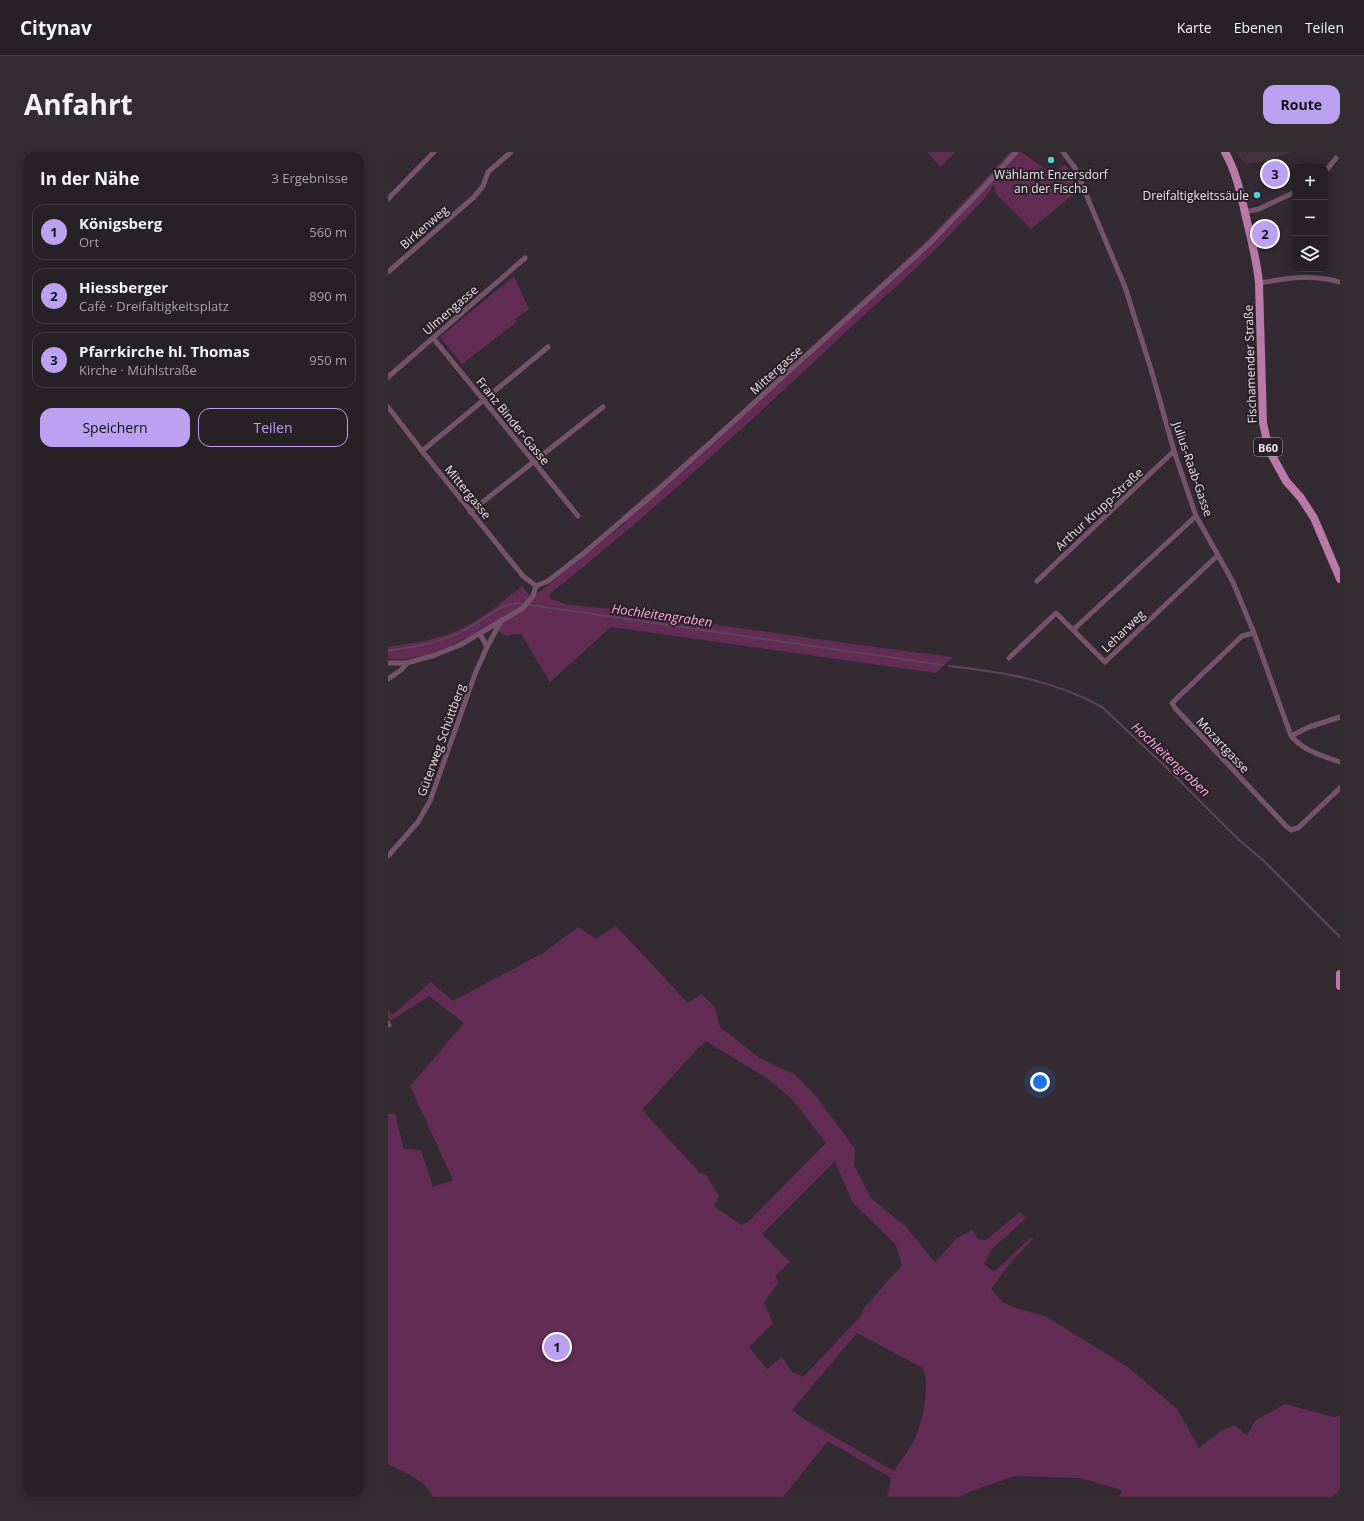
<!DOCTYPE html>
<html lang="de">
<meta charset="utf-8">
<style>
:root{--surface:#272025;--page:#332d32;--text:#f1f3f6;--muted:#a4a3a7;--line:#433e42;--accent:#bca0f2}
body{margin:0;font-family:"Open Sans",sans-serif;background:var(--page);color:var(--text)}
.controls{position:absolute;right:12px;top:12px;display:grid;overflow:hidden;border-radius:8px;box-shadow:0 2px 10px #0003}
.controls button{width:36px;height:36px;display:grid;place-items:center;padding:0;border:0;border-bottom:1px solid var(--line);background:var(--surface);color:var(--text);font:20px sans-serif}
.you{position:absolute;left:652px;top:930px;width:14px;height:14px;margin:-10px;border:3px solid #fff;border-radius:50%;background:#1a73e8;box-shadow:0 0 0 6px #1a73e833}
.badge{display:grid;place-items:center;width:26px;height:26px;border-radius:50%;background:var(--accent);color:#111;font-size:13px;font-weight:700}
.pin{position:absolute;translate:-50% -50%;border:2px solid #fff;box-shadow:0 1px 4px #0006}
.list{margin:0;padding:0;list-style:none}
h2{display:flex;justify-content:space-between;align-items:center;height:52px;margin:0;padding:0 16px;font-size:17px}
h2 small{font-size:13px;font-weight:400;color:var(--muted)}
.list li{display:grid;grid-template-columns:26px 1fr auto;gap:12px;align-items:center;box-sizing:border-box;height:56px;margin:0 8px 8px;padding:0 8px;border:1px solid var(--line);border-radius:12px}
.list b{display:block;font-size:15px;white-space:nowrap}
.list p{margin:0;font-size:13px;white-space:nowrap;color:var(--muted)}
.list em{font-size:13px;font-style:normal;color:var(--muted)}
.actions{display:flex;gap:8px;padding:12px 16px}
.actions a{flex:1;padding:9px 0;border:1px solid var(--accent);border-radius:12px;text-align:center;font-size:14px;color:var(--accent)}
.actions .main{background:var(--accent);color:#111}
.icon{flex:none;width:22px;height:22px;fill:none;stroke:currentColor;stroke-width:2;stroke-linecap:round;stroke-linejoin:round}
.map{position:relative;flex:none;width:952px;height:1345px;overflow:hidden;border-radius:12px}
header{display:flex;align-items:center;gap:24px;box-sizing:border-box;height:56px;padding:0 20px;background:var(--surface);border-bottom:1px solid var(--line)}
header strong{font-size:19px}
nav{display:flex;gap:22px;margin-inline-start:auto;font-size:14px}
.intro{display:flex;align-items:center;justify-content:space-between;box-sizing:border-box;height:96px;padding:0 24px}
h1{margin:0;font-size:28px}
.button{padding:10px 18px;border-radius:12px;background:var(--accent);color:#111;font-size:14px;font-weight:700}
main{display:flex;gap:24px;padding:0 24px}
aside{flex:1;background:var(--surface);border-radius:12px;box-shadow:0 2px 10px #0003}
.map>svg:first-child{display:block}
.built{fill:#43343f}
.green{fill:#622c55;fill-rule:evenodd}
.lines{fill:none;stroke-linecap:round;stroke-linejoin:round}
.stream{stroke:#60455a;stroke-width:2}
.minor{stroke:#75546b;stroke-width:5}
.primary{stroke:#ba79a8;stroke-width:8}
.poi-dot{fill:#52cdcb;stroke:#2a2027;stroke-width:1.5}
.labels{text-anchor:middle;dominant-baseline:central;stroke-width:4;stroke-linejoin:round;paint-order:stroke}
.shield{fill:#2a2027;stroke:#b0a8ad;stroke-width:1}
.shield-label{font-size:11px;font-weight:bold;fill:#e9e2e7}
.poi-label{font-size:12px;fill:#e9e2e7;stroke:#2a2027}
.street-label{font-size:12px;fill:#e9e2e7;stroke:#2a2027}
.water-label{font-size:13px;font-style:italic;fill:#feace7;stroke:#2a2027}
</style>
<header>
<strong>Citynav</strong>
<nav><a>Karte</a><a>Ebenen</a><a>Teilen</a></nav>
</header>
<div class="intro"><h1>Anfahrt</h1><a class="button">Route</a></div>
<main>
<aside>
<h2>In der Nähe<small>3 Ergebnisse</small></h2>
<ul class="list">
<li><span class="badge">1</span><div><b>Königsberg</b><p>Ort</p></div><em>560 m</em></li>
<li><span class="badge">2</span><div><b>Hiessberger</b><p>Café · Dreifaltigkeitsplatz</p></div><em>890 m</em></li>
<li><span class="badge">3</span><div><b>Pfarrkirche hl. Thomas</b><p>Kirche · Mühlstraße</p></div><em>950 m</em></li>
</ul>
<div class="actions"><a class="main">Speichern</a><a>Teilen</a></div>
</aside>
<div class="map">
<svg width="952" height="1345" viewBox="0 0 952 1345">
<rect width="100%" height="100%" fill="#342a31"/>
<path class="built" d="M848,0H904L878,9L857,12Z"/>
<path class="green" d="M539,0H567L552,15Z
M622,0H633L663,21L677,13L688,26L692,37L643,77L608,42L606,33C597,47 585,59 573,71C542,104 508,135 474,165C373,259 273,354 164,440L161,444L163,447L181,453L235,458L284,465L308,470L494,496L565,505L548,521L223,475L162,530L133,482H126L119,484L99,474C76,488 51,501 25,506C17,508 8,507 0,507V495C20,492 41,489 61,482C87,473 113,451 134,434L141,443L150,441L237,371L233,365L325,285L535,92L591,34Z
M126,124L141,157L127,167L129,170L74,212L52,185Z
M228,774L300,851L313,842L327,855L332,875L373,907L406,922L429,945L467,997L466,1013L483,1046L518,1075L547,1110L569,1086L584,1078L590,1087L598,1088L632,1060L638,1066L603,1098L596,1112L606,1120L642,1086H646L623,1110L603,1137L615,1150L630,1157L657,1164L740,1215L789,1257L811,1296L834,1278L847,1273L859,1284L867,1269L897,1252L946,1265L952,1263V1345H731L734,1338L692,1326L627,1324L581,1340L571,1345H499L503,1326L440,1289L395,1345H45C36,1326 17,1322 0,1312V962H7L16,997L33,998L45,1035L65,1028L22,934L76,871L41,844L3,869L0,865V856L4,863L43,830L65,849L155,801L190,775L208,787ZM318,889L380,927L404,947L438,991L360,1070L353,1073L326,1054L331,1044L318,1023L312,1021L254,958L309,897ZM447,1009L464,1050L508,1093L514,1113L476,1156L473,1164L415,1225L403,1219L394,1205L379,1217L361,1195L385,1171L376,1150L391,1130L387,1124L402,1110L374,1082ZM469,1181L535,1216C542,1235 535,1270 526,1288C521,1299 512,1309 506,1319L419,1269L404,1258Z"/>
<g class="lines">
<path class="stream" d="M0,499C25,495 54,491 77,478C94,469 109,454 129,451L555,513
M561,514C614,520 666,528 714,555L779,616L851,688L875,708L952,785"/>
<path class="minor" d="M675,0L687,16L737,135L763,217L786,299L808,364L845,430L866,481L903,584C917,600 933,603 952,610
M937,20L952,1
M0,47L46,0
M857,60L871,57L907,40
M0,120L86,45L95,34L100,20L123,0
M871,131C902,126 922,122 952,130
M45,186L190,364
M0,225L137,106
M0,255L34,299L135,424L148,434
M34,299L160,195
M82,360L215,255
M649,429L786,299
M685,478L808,364
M866,481L854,484L784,551L787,556L898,674L903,678L910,676L952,636
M92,482L99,495
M621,506L668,461L717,510L830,403
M0,511H19L47,503L72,493L135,456L145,444L148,434L160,429L196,401L269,339L542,91L595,36L628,0
M0,527L13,518L19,511
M903,584L921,575L952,565
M0,704L30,670L42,649L87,522L99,495L112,471
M0,871L1,873"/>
<path class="primary" d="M837,0C848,19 853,43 858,65C863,87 869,109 871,131L875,271L881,298L898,329L913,346L926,366L952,427
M952,822V834"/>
</g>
<g class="poi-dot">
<circle cx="663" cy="8" r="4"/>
<circle cx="869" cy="43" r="4"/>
</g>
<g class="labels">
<rect class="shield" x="866" y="286" width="28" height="18" rx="3"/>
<g class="shield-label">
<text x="880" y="295">B60</text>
</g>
<g class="poi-label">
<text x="663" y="22">Wählamt Enzersdorf<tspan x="663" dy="14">an der Fischa</tspan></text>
<text x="861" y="43" text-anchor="end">Dreifaltigkeitssäule</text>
</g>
<g class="street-label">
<text transform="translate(36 75) rotate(-41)">Birkenweg</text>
<text transform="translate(62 158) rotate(-41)">Ulmengasse</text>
<text transform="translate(862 212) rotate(-92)">Fischamender Straße</text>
<text transform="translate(388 218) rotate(-42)">Mittergasse</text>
<text transform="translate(125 269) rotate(51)">Franz Binder-Gasse</text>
<text transform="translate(805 317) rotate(71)">Julius-Raab-Gasse</text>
<text transform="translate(80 340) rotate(51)">Mittergasse</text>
<text transform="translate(711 357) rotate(-43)">Arthur Krupp-Straße</text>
<text transform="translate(735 479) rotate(-44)">Leharweg</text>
<text transform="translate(53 588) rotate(-70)">Güterweg Schüttberg</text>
<text transform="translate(835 593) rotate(47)">Mozartgasse</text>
</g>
<g class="water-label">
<text transform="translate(274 463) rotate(8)">Hochleitengraben</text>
<text transform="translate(783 607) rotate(43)">Hochleitengraben</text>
</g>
</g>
</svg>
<div class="controls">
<button>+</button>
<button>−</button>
<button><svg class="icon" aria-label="layers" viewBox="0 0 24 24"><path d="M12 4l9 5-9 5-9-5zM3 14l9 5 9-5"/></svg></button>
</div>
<div class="you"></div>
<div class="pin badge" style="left:169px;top:1195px">1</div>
<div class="pin badge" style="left:877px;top:82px">2</div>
<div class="pin badge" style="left:887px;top:22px">3</div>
</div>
</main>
